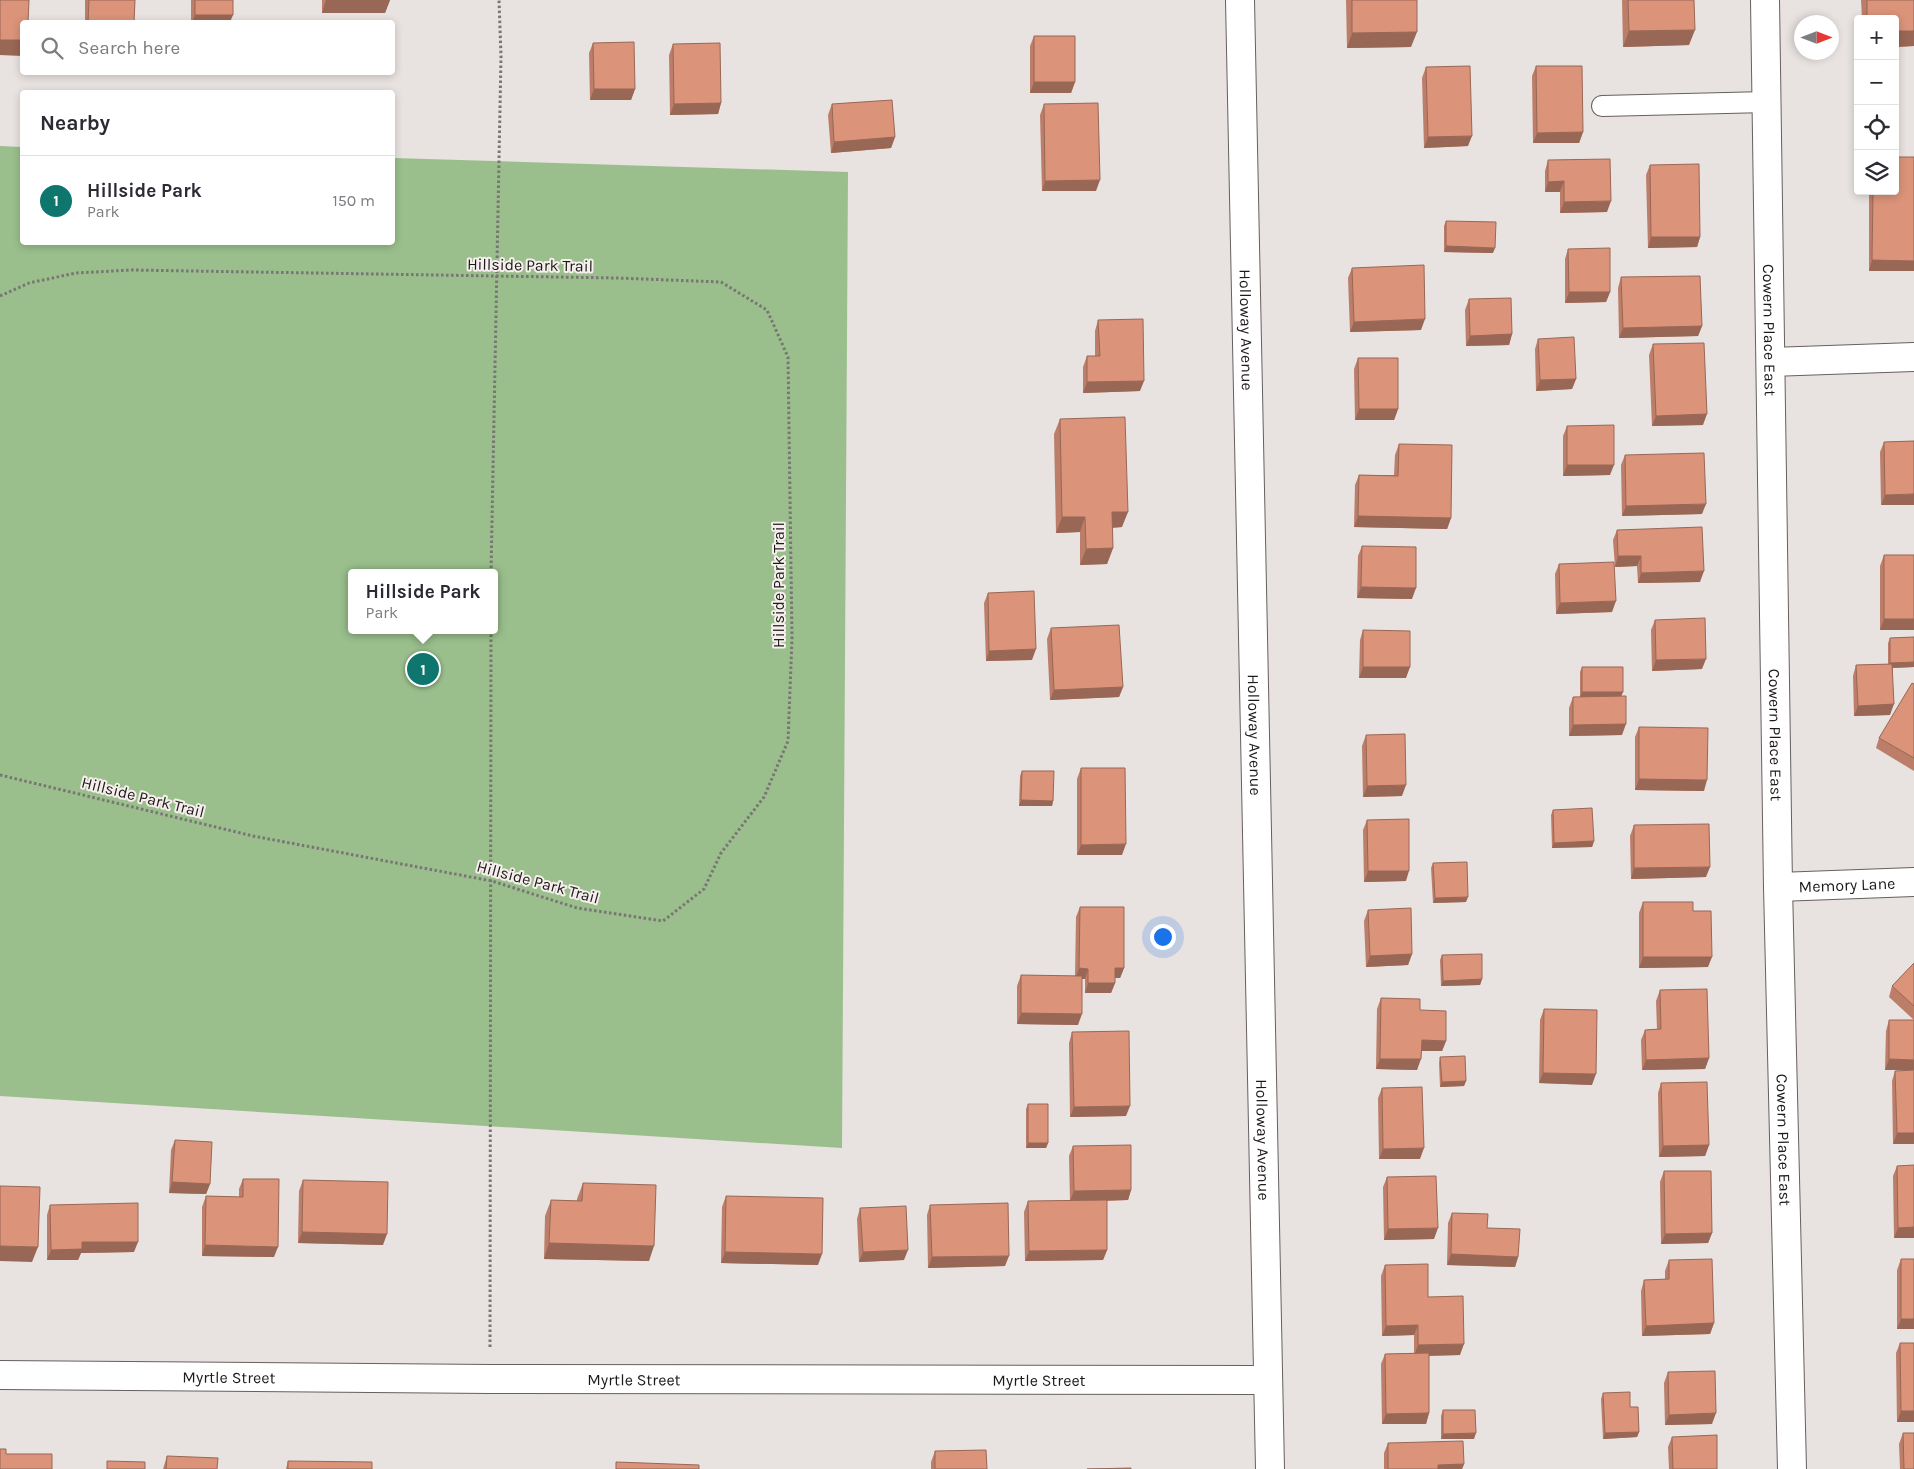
<!DOCTYPE html>
<meta charset="utf-8">
<style>
:root{--surface:#fff;--page:#f7f7f7;--text:#2b2b33;--muted:#7c7c81;--line:#e1e1e2;--accent:#0f766e}
body{margin:0;font-family:Karla,sans-serif;background:var(--page);color:var(--text)}
.controls{position:absolute;right:15px;top:15px;display:grid;overflow:hidden;border-radius:5px;box-shadow:0 2px 8px #0003}
.controls button{width:45px;height:45px;display:grid;place-items:center;padding:0;border:0;border-bottom:1px solid var(--line);background:var(--surface);color:var(--text);font:25px sans-serif}
.compass{position:absolute;left:1794px;top:15px;width:45px;height:45px;border-radius:50%;background:var(--surface);box-shadow:0 2px 8px #0003;rotate:90deg}
.you{position:absolute;left:1162px;top:936px;width:18px;height:18px;margin:-12px;border:4px solid #fff;border-radius:50%;background:#1a73e8;box-shadow:0 0 0 8px #1a73e833}
.badge{display:grid;place-items:center;width:32px;height:32px;border-radius:50%;background:var(--accent);color:#fff;font-size:16px;font-weight:700}
.pin{position:absolute;translate:-50% -50%;border:2px solid #fff;box-shadow:0 1px 5px #0006}
.popup{position:absolute;left:348px;top:569px;width:150px;height:65px;box-sizing:border-box;display:grid;place-content:center;border-radius:5px;background:var(--surface);filter:drop-shadow(0 1px 4px #0005);font-size:16px;white-space:nowrap;color:var(--muted)}
.popup b{font-size:19px;color:var(--text)}
.popup::after{content:'';position:absolute;left:50%;top:100%;margin-left:-10px;border:10px solid transparent;border-top-color:var(--surface)}
.list{margin:0;padding:0;list-style:none}
h2{display:flex;justify-content:space-between;align-items:center;height:65px;margin:0;padding:0 20px;font-size:21px}
h2 small{font-size:16px;font-weight:400;color:var(--muted)}
.list li{display:grid;grid-template-columns:32px 1fr auto;gap:15px;align-items:center;box-sizing:border-box;height:90px;padding:0 20px;border-top:1px solid var(--line)}
.list b{display:block;font-size:19px;white-space:nowrap}
.list p{margin:0;font-size:16px;white-space:nowrap;color:var(--muted)}
.list em{font-size:16px;font-style:normal;color:var(--muted)}
.icon{flex:none;width:28px;height:28px;fill:none;stroke:currentColor;stroke-width:2;stroke-linecap:round;stroke-linejoin:round}
.map{position:relative;flex:none;width:1914px;height:1469px;overflow:hidden}
.search{position:absolute;background:var(--surface);box-shadow:0 2px 8px #0003;left:20px;top:20px;width:375px;height:55px;display:flex;align-items:center;gap:12px;box-sizing:border-box;padding:0 18px;border-radius:5px;color:var(--muted);font-size:19px}
.panel{position:absolute;background:var(--surface);box-shadow:0 2px 8px #0003;left:20px;top:90px;width:375px;height:155px;border-radius:5px}
.map>svg:first-child{display:block}
.green{fill:#9abf8c;fill-rule:evenodd}
.lines{fill:none;stroke-linecap:round;stroke-linejoin:round}
.lane-casing{stroke:#66605e;stroke-width:22}
.street-casing{stroke:#66605e;stroke-width:30}
.secondary-casing{stroke:#66605e;stroke-width:30}
.path{stroke:#797574;stroke-width:3;stroke-dasharray:2.5 2.5;stroke-linecap:butt}
.lane{stroke:#fff;stroke-width:20}
.street{stroke:#fff;stroke-width:28}
.secondary{stroke:#fff;stroke-width:28}
.wall{fill:#bc7e69}
.shaded-wall{fill:#996755}
.building{fill:#db937a;stroke:#996755}
.labels{text-anchor:middle;dominant-baseline:central;stroke-width:4;stroke-linejoin:round;paint-order:stroke}
.street-label{font-size:16px;fill:#1c1a19;stroke:#f6efed}
</style>
<div class="map">
<svg width="1914" height="1469" viewBox="0 0 1914 1469">
<rect width="100%" height="100%" fill="#e8e2e0"/>
<path class="green" d="M0,146L22,147V242H392L393,158L848,172L842,1148L0,1096ZM352,573H494V630H352Z"/>
<g class="lines">
<defs>
<path id="lane" d="M1602,106L1767,102"/>
<g id="street">
<path id="s1" d="M1765,0L1778,887L1792,1469"/>
<path d="M1772,362L1914,357"/>
<path id="s2" d="M1778,887L1914,882"/>
<path id="s3" d="M0,1375L490,1379L1268,1380"/>
</g>
<g id="secondary">
<path id="s4" d="M1240,0L1270,1469"/>
</g>
</defs>
<use href="#lane" class="lane-casing"/>
<use href="#street" class="street-casing"/>
<use href="#secondary" class="secondary-casing"/>
<path class="path" d="M0,296L29,283L76,273L132,270L617,278L721,282L767,310L788,357L792,639L788,741L764,797L721,853L704,889L663,921L577,908L492,881L253,836L0,775
M491,573L501,56L499,0
M490,1347L491,630"/>
<use href="#lane" class="lane"/>
<use href="#street" class="street"/>
<use href="#secondary" class="secondary"/>
</g>
<path class="wall" d="M85,0H135L134,22H85Z
M191,0H233L230,22H191Z
M322,0H390L385,13H322Z
M1346,0H1417L1411,47L1347,48Z
M1622,0H1694L1689,45L1623,47Z
M1861,0H1914V46L1895,47V19H1862Z
M1034,36L1075,82L1071,93H1030V46Z
M593,43L635,89L631,100H590L589,53Z
M673,44L721,103L718,114L670,115L669,55Z
M1536,66L1583,132L1579,143H1533L1532,76Z
M1426,67L1468,146L1424,148L1422,78Z
M832,104L895,137L891,148L831,153L828,115Z
M1044,104L1096,191H1042L1040,115Z
M1914,157V271H1869V191H1895Z
M1548,160L1607,212L1560,213V192H1545V171Z
M1650,165L1700,237L1697,247L1648,248L1646,175Z
M1446,221L1493,253L1444,252V226Z
M1568,249L1610,292L1606,302L1565,303V259Z
M1352,268L1421,330L1350,332L1348,278Z
M1621,277L1702,326L1698,336L1619,338L1618,288Z
M1469,299L1512,334L1509,345L1466,346L1465,310Z
M1098,320L1140,391L1083,393V367L1087,356H1095V331Z
M1538,339L1576,379L1572,389L1536,391L1535,349Z
M1653,344L1703,425L1652,426L1649,355Z
M1358,358L1398,409L1394,420H1355L1354,369Z
M1060,419L1122,527L1112,528L1113,548L1107,564L1080,565V532L1056,533L1054,434Z
M1567,426L1610,475L1563,476V436Z
M1914,441L1881,505L1880,452L1884,442Z
M1399,444L1451,518L1447,529L1354,527L1355,485L1359,475H1394L1395,455Z
M1625,455L1702,514L1622,516L1621,465Z
M1617,530L1700,582L1638,583L1637,566L1615,567L1613,540Z
M1362,546L1412,599L1357,598L1358,556Z
M1884,555H1914V630H1880V566Z
M1559,564L1612,612L1556,614L1555,574Z
M988,593L1032,660L986,661L984,603Z
M1655,620L1702,669L1652,671L1651,630Z
M1051,628L1123,687L1119,697L1050,700L1047,639Z
M1363,630L1406,678H1359L1360,640Z
M1914,637V667L1893,668L1890,715L1854,716L1853,676L1856,665L1888,664V643L1890,638Z
M1582,667L1621,696L1622,735L1569,736V708L1573,697H1580V672Z
M1914,684V771L1876,748L1879,738Z
M1639,727L1704,791L1635,790V737Z
M1366,735L1402,796L1363,797L1362,746Z
M1081,768L1122,855H1077V779Z
M1022,771L1053,801L1052,806H1019L1020,776Z
M1553,810L1594,841L1592,847L1552,848L1551,815Z
M1367,820L1406,881L1364,882L1363,830Z
M1634,825L1706,877L1631,879L1630,836Z
M1433,863L1466,902L1433,903L1431,868Z
M1643,902L1693,911L1708,967L1639,968V913Z
M1080,907L1124,968L1120,978H1115V983L1111,993H1085V979H1082L1078,1025L1017,1024V986L1021,975L1075,976L1076,917Z
M1368,910L1412,954L1408,965L1366,967L1364,921Z
M1442,955L1482,979L1480,985L1441,986L1440,960Z
M1914,963V1020L1889,997L1892,986Z
M1660,990L1709,1058L1705,1069L1642,1070L1641,1040L1645,1030L1657,1029L1656,1001Z
M1381,998L1420,1010L1446,1041L1442,1051H1421L1417,1070L1376,1069L1377,1009Z
M1544,1009L1592,1085L1539,1083L1540,1020Z
M1889,1020H1914V1144H1893L1892,1081L1895,1071L1910,1070H1885L1886,1031Z
M1072,1032L1126,1116L1070,1117L1069,1043Z
M1440,1057L1466,1081L1464,1086L1440,1087L1439,1063Z
M1661,1083L1709,1145L1705,1156L1659,1157L1658,1093Z
M1382,1088L1420,1159H1379L1378,1098Z
M1028,1104L1048,1143L1046,1148H1026V1109Z
M175,1140L210,1184L206,1194L169,1193L171,1150Z
M1073,1146L1131,1190L1128,1200L1107,1201V1250L1103,1260L1025,1261L1024,1212L1028,1201H1070L1069,1156Z
M1914,1165V1238H1894L1893,1176L1897,1166Z
M1664,1171L1712,1233L1708,1243L1661,1244L1660,1182Z
M1387,1177L1434,1239L1384,1240L1383,1187Z
M243,1179L274,1257L202,1256V1207L206,1196L239,1197V1189Z
M303,1180L383,1245L298,1243L299,1191Z
M583,1183L649,1261L544,1259L545,1216L551,1200L577,1201V1199Z
M726,1196L818,1265L721,1263L722,1207Z
M50,1205L134,1252L81,1253L78,1260H47V1215Z
M930,1205L1005,1266L928,1268L927,1215Z
M860,1208L904,1260L859,1262L857,1219Z
M1452,1213L1518,1257L1515,1267L1447,1265L1448,1223Z
M1901,1259H1914V1329H1897V1270Z
M1669,1260L1714,1323L1710,1334L1642,1336L1641,1291L1644,1280L1665,1279V1271Z
M1385,1265L1428,1297L1460,1355L1429,1356V1413L1426,1424H1382L1381,1364L1385,1354L1414,1353V1335L1382,1336L1381,1276Z
M1900,1343L1914,1422H1897L1896,1353Z
M1668,1372L1712,1424L1665,1425L1664,1383Z
M1603,1393L1630,1407L1639,1432L1637,1437L1603,1439L1601,1399Z
M1443,1410L1474,1439H1441V1416Z
M1903,1433L1914,1469H1900L1899,1444Z
M1672,1437L1717,1469H1669L1668,1447Z
M1388,1443L1464,1464L1462,1469H1384V1453Z
M935,1451L987,1469H931V1462Z
M167,1456L217,1469H163Z
M288,1461L372,1469H286Z"/>
<path class="shaded-wall" d="M326,0H390L385,13H322Z
M195,15H233L230,22H192Z
M1695,30L1689,45L1623,47L1629,31Z
M1895,31H1914V46L1895,47Z
M1417,32L1411,47L1347,48L1352,33Z
M0,40H22V56L0,55Z
M1034,82H1075L1071,93H1030Z
M594,89H635L631,100H590Z
M721,103L718,114L670,115L674,104Z
M1583,132L1579,143H1533L1537,133Z
M1472,136L1468,146L1424,148L1428,137Z
M895,137L891,148L831,153L834,142Z
M1100,180L1096,191H1042L1045,181Z
M1564,181L1560,192H1545L1548,182Z
M1611,201L1607,212L1560,213L1564,202Z
M1651,237H1700L1697,247L1648,248Z
M1446,246L1495,248L1493,253L1444,252Z
M1872,260L1914,261V271H1869Z
M1569,292H1610L1606,302L1565,303Z
M1425,319L1421,330L1350,332L1354,322Z
M1702,326L1698,336L1619,338L1623,328Z
M1512,334L1509,345L1466,346L1470,336Z
M1576,379L1572,389L1536,391L1540,380Z
M1144,381L1140,391L1083,393L1087,382Z
M1359,409H1398L1394,420H1355Z
M1707,414L1703,425L1652,426L1656,416Z
M1567,465H1614L1610,475L1563,476Z
M1914,494V505H1881L1885,495Z
M1706,504L1702,514L1622,516L1626,506Z
M1112,512H1128L1122,527L1106,528Z
M1358,516L1451,518L1447,529L1354,527Z
M1062,517H1085L1080,532L1056,533Z
M1113,548L1107,564L1080,565L1086,549Z
M1618,556H1641L1637,566L1615,567Z
M1704,571L1700,582L1638,583L1641,573Z
M1361,587L1416,588L1412,599L1357,598Z
M1616,601L1612,612L1556,614L1560,603Z
M1884,619H1914V630H1880Z
M1036,649L1032,660L986,661L989,651Z
M1706,659L1702,669L1652,671L1656,660Z
M1914,662V667L1889,668L1890,663Z
M1363,667H1410L1406,678H1359Z
M1123,687L1119,697L1050,700L1054,690Z
M1582,692H1623L1621,697H1580Z
M1894,704L1890,715L1854,716L1858,706Z
M1626,724L1622,735L1569,736L1573,725Z
M1639,779L1707,780L1704,791L1635,790Z
M1406,785L1402,796L1363,797L1367,786Z
M1021,800L1053,801L1052,806H1019Z
M1594,841L1592,847L1552,848L1554,843Z
M1126,844L1122,855H1077L1081,845Z
M1710,867L1706,877L1631,879L1634,868Z
M1368,871H1409L1406,881L1364,882Z
M1468,897L1466,902L1433,903L1435,898Z
M1412,954L1408,965L1366,967L1370,956Z
M1643,957H1712L1708,967L1639,968Z
M1079,968L1088,969L1085,979H1075Z
M1115,968H1124L1120,978H1111Z
M1482,979L1480,985L1441,986L1443,981Z
M1088,983H1115L1111,993H1085Z
M1021,1013L1082,1014L1078,1025L1017,1024Z
M1422,1040L1446,1041L1442,1051H1418Z
M1709,1058L1705,1069L1642,1070L1646,1060Z
M1380,1059H1421L1417,1070L1376,1069Z
M1889,1059L1914,1060V1070H1885Z
M1543,1073L1596,1074L1592,1085L1539,1083Z
M1466,1081L1464,1086L1440,1087L1442,1082Z
M1130,1106L1126,1116L1070,1117L1074,1107Z
M1897,1133H1914V1144H1893Z
M1028,1143H1048L1046,1148H1026Z
M1709,1145L1705,1156L1659,1157L1663,1146Z
M1424,1148L1420,1159H1379L1383,1149Z
M172,1182L210,1184L206,1194L169,1193Z
M1131,1190L1128,1200L1070,1201L1074,1191Z
M1914,1227V1238H1894L1898,1228Z
M1438,1228L1434,1239L1384,1240L1388,1229Z
M302,1232L387,1234L383,1245L298,1243Z
M1712,1233L1708,1243L1661,1244L1665,1234Z
M82,1242H138L134,1252L81,1253L78,1260H47L51,1250Z
M549,1243L654,1246L649,1261L544,1259Z
M205,1245L278,1247L274,1257L202,1256Z
M0,1246L38,1247L32,1262L0,1261Z
M908,1250L904,1260L859,1262L863,1252Z
M1107,1250L1103,1260L1025,1261L1029,1251Z
M725,1252L822,1254L818,1265L721,1263Z
M1451,1254L1518,1257L1515,1267L1447,1265Z
M1009,1256L1005,1266L928,1268L932,1257Z
M1901,1319H1914V1329H1897Z
M1714,1323L1710,1334L1642,1336L1646,1326Z
M1418,1325L1414,1335L1382,1336L1386,1326Z
M1464,1344L1460,1355L1414,1356L1418,1345Z
M1901,1411H1914V1422H1897Z
M1429,1413L1426,1424H1382L1386,1414Z
M1716,1413L1712,1424L1665,1425L1669,1415Z
M1639,1432L1637,1437L1603,1439L1605,1433Z
M1476,1433L1474,1439H1441L1443,1434Z
M1464,1464L1462,1469H1437L1438,1465Z"/>
<path class="building" d="M0,0H29L28,22H22V40H0Z
M89,0H135L134,22H88Z
M195,0H233V15H195Z
M1352,0H1417V32L1352,33Z
M1628,0H1694L1695,30L1629,31Z
M1867,0H1914V31H1895V19H1867Z
M1034,36H1075V82H1034Z
M634,42L635,89H594L593,43Z
M720,43L721,103L674,104L673,44Z
M1470,66L1472,136L1428,137L1426,67Z
M1536,66H1582L1583,132L1537,133Z
M892,100L895,137L834,142L832,104Z
M1098,103L1100,180L1045,181L1044,104Z
M1895,157H1914V261L1872,260L1873,191H1895Z
M1610,159L1611,201L1564,202V181L1548,182V160Z
M1699,164L1700,237H1651L1650,165Z
M1446,221L1496,222L1495,248L1446,246Z
M1610,248V292H1569L1568,249Z
M1424,265L1425,319L1354,322L1352,268Z
M1700,276L1702,326L1623,328L1621,277Z
M1511,298L1512,334L1470,336L1469,299Z
M1143,319L1144,381L1087,382V356H1100L1098,320Z
M1574,337L1576,379L1540,380L1538,339Z
M1704,343L1707,414L1656,416L1653,344Z
M1358,358H1398V409H1359Z
M1125,417L1128,512H1112L1113,548L1086,549L1085,517H1062L1060,419Z
M1614,425V465H1567V426Z
M1914,441V494L1885,495L1884,442Z
M1399,444L1452,445L1451,518L1358,516L1359,475L1398,476Z
M1704,453L1706,504L1626,506L1625,455Z
M1702,527L1704,571L1641,573V556H1618L1617,530Z
M1362,546L1416,547V588L1361,587Z
M1884,555H1914V619H1884Z
M1614,562L1616,601L1560,603L1559,564Z
M1034,591L1036,649L989,651L988,593Z
M1705,618L1706,659L1656,660L1655,620Z
M1119,625L1123,687L1054,690L1051,628Z
M1363,630L1410,631V667H1363Z
M1914,637V662L1890,663V638Z
M1892,664L1894,704L1858,706L1856,665Z
M1582,667H1623V692H1582Z
M1912,683L1914,684V758L1879,738Z
M1626,696V724L1573,725V697Z
M1639,727L1708,728L1707,780L1639,779Z
M1405,734L1406,785L1367,786L1366,735Z
M1081,768H1125L1126,844L1081,845Z
M1022,771H1054L1053,801L1021,800Z
M1592,808L1594,841L1554,843L1553,810Z
M1409,819V871H1368L1367,820Z
M1709,824L1710,867L1634,868V825Z
M1467,862L1468,897L1435,898L1433,863Z
M1643,902H1693V911H1711L1712,957H1643Z
M1080,907H1124V968H1115V983H1088V969L1079,968Z
M1411,908L1412,954L1370,956L1368,910Z
M1482,954V979L1443,981L1442,955Z
M1914,963V1006L1892,986Z
M1021,975L1082,976V1014L1021,1013Z
M1707,989L1709,1058L1646,1060L1645,1030L1661,1029L1660,990Z
M1381,998L1420,999V1010L1446,1011V1041L1422,1040L1421,1059H1380Z
M1544,1009L1597,1010L1596,1074L1543,1073Z
M1889,1020H1914V1060L1889,1059Z
M1129,1031L1130,1106L1074,1107L1072,1032Z
M1465,1056L1466,1081L1442,1082L1440,1057Z
M1914,1070V1133H1897L1895,1071Z
M1707,1082L1709,1145L1663,1146L1661,1083Z
M1422,1087L1424,1148L1383,1149L1382,1088Z
M1028,1104H1048V1143H1028Z
M175,1140L212,1142L210,1184L172,1182Z
M1131,1145V1190L1074,1191L1073,1146Z
M1914,1165V1227L1898,1228L1897,1166Z
M1664,1171H1711L1712,1233L1665,1234Z
M1436,1176L1438,1228L1388,1229L1387,1177Z
M243,1179H279L278,1247L205,1245L206,1196L243,1197Z
M303,1180L388,1182L387,1234L302,1232Z
M583,1183L656,1185L654,1246L549,1243L551,1200L582,1201Z
M0,1186L40,1187L38,1247L0,1246Z
M726,1196L823,1198L822,1254L725,1252Z
M1107,1200V1250L1029,1251L1028,1201Z
M138,1203V1242H82V1249L51,1250L50,1205Z
M1008,1203L1009,1256L932,1257L930,1205Z
M906,1206L908,1250L863,1252L860,1208Z
M1452,1213L1488,1214L1487,1228L1520,1229L1518,1257L1451,1254Z
M1712,1259L1714,1323L1646,1326L1644,1280L1669,1279V1260Z
M1901,1259H1914V1319H1901Z
M1428,1264V1297L1463,1296L1464,1344L1418,1345V1325L1386,1326L1385,1265Z
M1900,1343H1914V1411H1901Z
M1429,1353V1413L1386,1414L1385,1354Z
M1715,1371L1716,1413L1669,1415L1668,1372Z
M1630,1392V1407H1638L1639,1432L1605,1433L1603,1393Z
M1443,1410H1475L1476,1433L1443,1434Z
M1903,1433H1914V1469H1904Z
M1717,1435V1469H1673L1672,1437Z
M1463,1441L1464,1464L1438,1465V1469H1388V1443Z
M0,1449H6V1454H52V1469H0Z
M986,1450L987,1469H935V1451Z
M167,1456L218,1458L217,1469H166Z
M107,1461L145,1462V1469H107Z
M288,1461L372,1462V1469H288Z
M616,1462L699,1465V1469H616Z
M1131,1468V1469H1087Z"/>
<g class="labels">
<g class="street-label">
<text transform="translate(530 265) rotate(1)">Hillside Park Trail</text>
<text stroke="none"><textPath href="#s4" startOffset="330">Holloway Avenue</textPath></text>
<text stroke="none"><textPath href="#s1" startOffset="330">Cowern Place East</textPath></text>
<text transform="translate(778 585) rotate(-90)">Hillside Park Trail</text>
<text stroke="none"><textPath href="#s4" startOffset="735">Holloway Avenue</textPath></text>
<text stroke="none"><textPath href="#s1" startOffset="735">Cowern Place East</textPath></text>
<text transform="translate(143 797) rotate(14)">Hillside Park Trail</text>
<text transform="translate(538 882) rotate(15)">Hillside Park Trail</text>
<text stroke="none"><textPath href="#s2" startOffset="69">Memory Lane</textPath></text>
<text stroke="none"><textPath href="#s4" startOffset="1140">Holloway Avenue</textPath></text>
<text stroke="none"><textPath href="#s1" startOffset="1140">Cowern Place East</textPath></text>
<text stroke="none"><textPath href="#s3" startOffset="229">Myrtle Street</textPath></text>
<text stroke="none"><textPath href="#s3" startOffset="634">Myrtle Street</textPath></text>
<text stroke="none"><textPath href="#s3" startOffset="1039">Myrtle Street</textPath></text>
</g>
</g>
</svg>
<div class="controls">
<button>+</button>
<button>−</button>
<button><svg class="icon" aria-label="locate" viewBox="0 0 24 24"><circle cx="12" cy="12" r="6"/><path d="M12 2v4M12 18v4M2 12h4M18 12h4"/></svg></button>
<button><svg class="icon" aria-label="layers" viewBox="0 0 24 24"><path d="M12 4l9 5-9 5-9-5zM3 14l9 5 9-5"/></svg></button>
</div>
<svg class="compass" viewBox="-18 -18 36 36"><path d="M0-13l5 13h-10z" fill="#e53935"/><path d="M0 13l5-13h-10z" fill="#7c7c81"/></svg>
<div class="you"></div>
<div class="pin badge" style="left:423px;top:669px">1</div>
<div class="popup"><b>Hillside Park</b>Park</div>
<div class="search"><svg class="icon" aria-label="search" viewBox="0 0 24 24"><circle cx="10" cy="10" r="6"/><path d="M15 15l6 6"/></svg>Search here</div>
<section class="panel">
<h2>Nearby<small></small></h2>
<ul class="list">
<li><span class="badge">1</span><div><b>Hillside Park</b><p>Park</p></div><em>150 m</em></li>
</ul>
</section>
</div>
